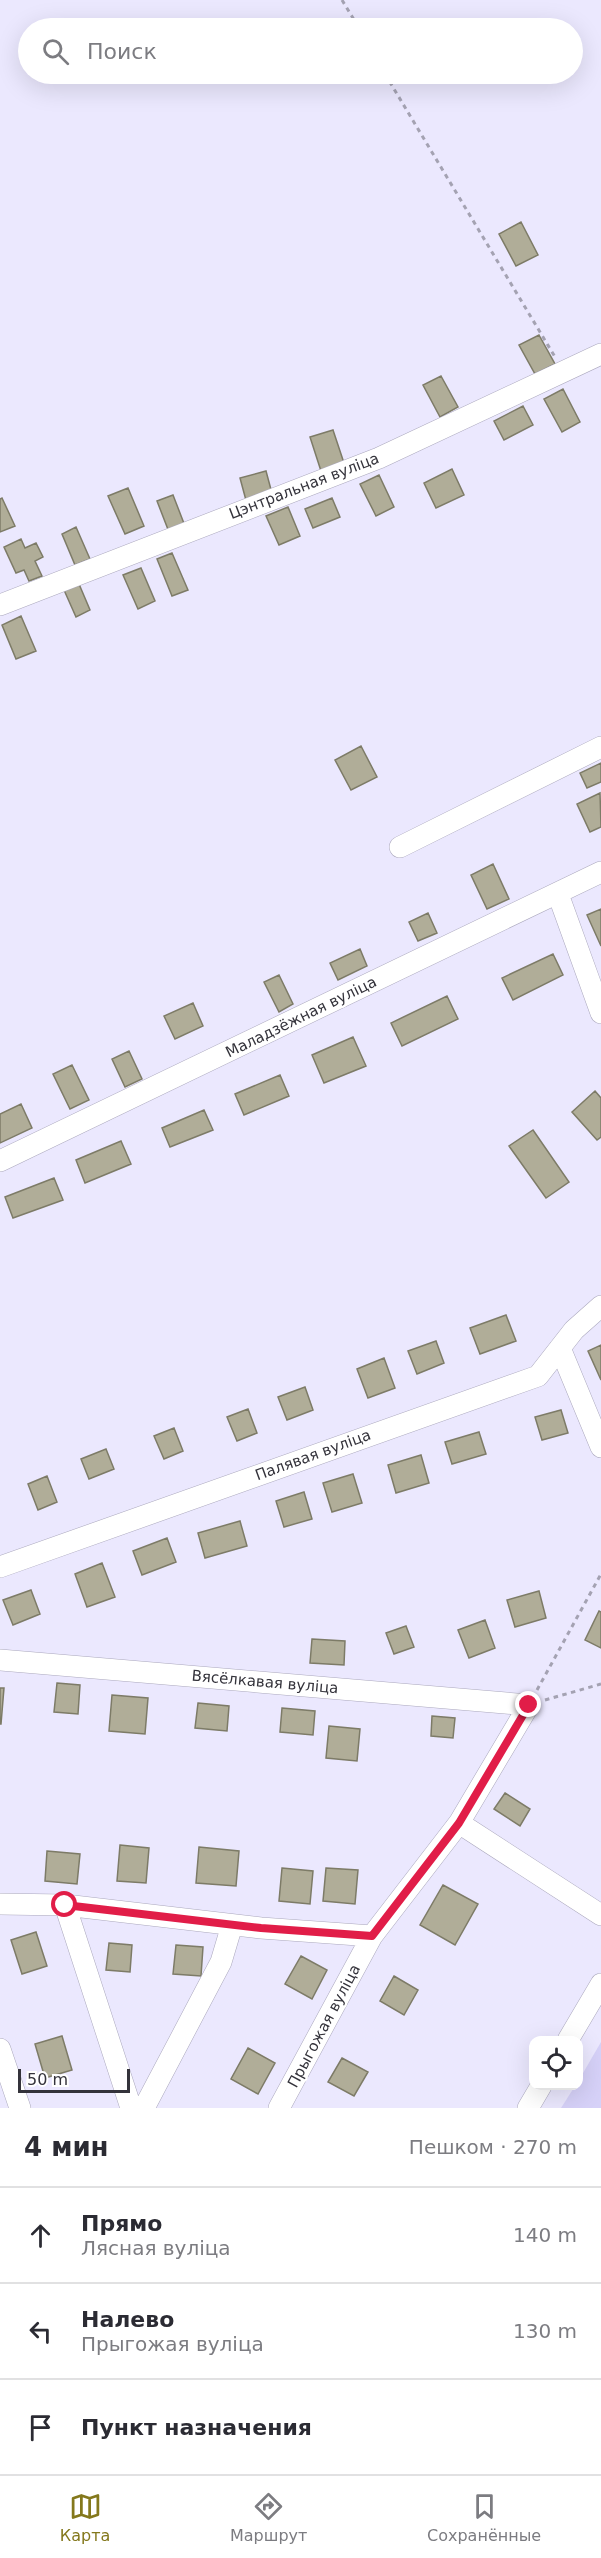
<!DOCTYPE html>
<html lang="ru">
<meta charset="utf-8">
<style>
:root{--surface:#fff;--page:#f7f7f7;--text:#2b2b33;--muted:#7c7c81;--line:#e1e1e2;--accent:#84781c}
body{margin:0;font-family:"DejaVu Sans",sans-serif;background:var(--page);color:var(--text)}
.controls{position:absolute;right:18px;bottom:18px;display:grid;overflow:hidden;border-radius:12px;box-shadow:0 6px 24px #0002}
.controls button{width:54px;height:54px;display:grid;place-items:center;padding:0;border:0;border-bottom:2px solid var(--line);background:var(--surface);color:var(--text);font:30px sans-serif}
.scale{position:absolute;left:18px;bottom:15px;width:112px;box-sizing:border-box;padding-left:6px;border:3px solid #34333b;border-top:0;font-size:16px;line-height:21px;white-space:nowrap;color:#34333b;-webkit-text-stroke:4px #fff;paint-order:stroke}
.stop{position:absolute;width:18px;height:18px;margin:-14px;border:4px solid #e11d48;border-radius:50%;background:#fff}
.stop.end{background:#e11d48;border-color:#fff;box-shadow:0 2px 6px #0008}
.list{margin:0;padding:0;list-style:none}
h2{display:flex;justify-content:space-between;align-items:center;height:78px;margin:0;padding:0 24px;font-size:26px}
h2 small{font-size:20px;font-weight:400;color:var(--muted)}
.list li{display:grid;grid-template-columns:39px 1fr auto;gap:18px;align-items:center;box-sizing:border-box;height:96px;padding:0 24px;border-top:2px solid var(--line)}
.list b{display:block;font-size:22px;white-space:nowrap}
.list p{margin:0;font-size:20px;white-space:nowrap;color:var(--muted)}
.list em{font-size:20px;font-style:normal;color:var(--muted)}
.icon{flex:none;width:33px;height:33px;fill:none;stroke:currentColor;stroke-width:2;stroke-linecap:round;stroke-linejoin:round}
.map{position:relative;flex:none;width:601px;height:2108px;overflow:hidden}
.search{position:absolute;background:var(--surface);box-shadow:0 6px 24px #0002;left:18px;right:18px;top:18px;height:66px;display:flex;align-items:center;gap:15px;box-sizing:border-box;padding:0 21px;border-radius:33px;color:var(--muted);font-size:22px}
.sheet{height:366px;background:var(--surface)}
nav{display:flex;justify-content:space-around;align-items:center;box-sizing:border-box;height:84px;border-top:2px solid var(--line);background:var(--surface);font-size:16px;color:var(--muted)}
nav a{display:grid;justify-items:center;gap:3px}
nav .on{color:var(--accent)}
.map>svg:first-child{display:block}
.green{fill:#d6d1f8}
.building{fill:#b0ad98;stroke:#7d7b67;stroke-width:1.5}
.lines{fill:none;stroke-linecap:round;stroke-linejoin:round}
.minor-casing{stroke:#aba8bd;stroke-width:22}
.path{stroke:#a4a2b2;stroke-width:3;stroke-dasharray:4.5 4.5;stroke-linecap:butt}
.minor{stroke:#fff;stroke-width:21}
.route{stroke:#e11d48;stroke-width:8}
.labels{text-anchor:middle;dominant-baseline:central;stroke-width:4.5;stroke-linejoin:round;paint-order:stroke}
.street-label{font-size:15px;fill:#34333b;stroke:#fff}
</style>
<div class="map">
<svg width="601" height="2108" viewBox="0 0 601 2108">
<rect width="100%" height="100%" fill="#ebe8fe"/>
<path class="green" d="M601,2042V2108H561L575,2086H578L579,2080Z"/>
<path class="building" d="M521,222L538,255L516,266L499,234Z
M539,335L555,364L535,374L519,345Z
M441,376L458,407L440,417L423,385Z
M563,389L580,422L562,432L544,399Z
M523,406L533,425L504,440L494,421Z
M333,430L344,463L321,471L310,437Z
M452,469L464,495L436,508L424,483Z
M266,471L273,497L247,504L240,478Z
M379,475L394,507L376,516L360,484Z
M128,488L144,526L125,534L108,496Z
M173,495L185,526L169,532L157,501Z
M2,498L15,526L0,532V499Z
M332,498L340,517L313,528L305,509Z
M288,507L300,536L279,545L266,516Z
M76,527L90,559L75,565L62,534Z
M21,539L25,548L36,543L43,557L35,561L42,576L29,581L24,570L16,573L4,547Z
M172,553L188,590L172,596L157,559Z
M141,568L155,601L138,609L123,575Z
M79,584L90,610L76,617L64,590Z
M21,616L36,651L16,659L2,625Z
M361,746L377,777L351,790L335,760Z
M601,763V782L587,788L580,773Z
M600,793L601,827L590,832L577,804Z
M493,864L509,899L487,909L471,875Z
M601,909V946L587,915Z
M428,913L437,933L418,941L409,922Z
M360,949L367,966L338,980L330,963Z
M553,954L563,975L513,1000L502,978Z
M279,975L293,1004L279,1012L264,982Z
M447,996L458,1019L402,1046L391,1023Z
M193,1003L203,1026L175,1039L164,1016Z
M353,1037L366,1066L324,1083L312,1055Z
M129,1051L142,1079L125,1087L112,1059Z
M72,1065L89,1100L70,1109L53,1074Z
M280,1075L289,1096L244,1115L235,1094Z
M595,1091L601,1098V1137L597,1140L572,1112Z
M21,1104L32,1128L0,1143V1114Z
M204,1110L213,1130L170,1147L162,1128Z
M533,1130L569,1182L546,1198L509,1146Z
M121,1141L131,1164L85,1183L76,1160Z
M54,1178L63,1200L13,1218L5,1197Z
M506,1315L516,1341L480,1354L470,1328Z
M436,1341L444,1363L417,1374L408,1351Z
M601,1345V1380L588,1351Z
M384,1358L395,1388L368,1398L357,1369Z
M305,1387L313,1410L287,1420L278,1397Z
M248,1409L257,1433L237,1441L227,1417Z
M561,1410L568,1433L542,1440L535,1417Z
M174,1428L183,1451L164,1459L154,1436Z
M479,1432L486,1454L452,1464L445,1442Z
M106,1449L114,1469L89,1479L81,1459Z
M421,1455L429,1483L396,1493L388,1465Z
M353,1474L362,1503L332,1512L323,1483Z
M47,1476L57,1502L38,1510L28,1484Z
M304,1492L312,1519L284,1527L276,1501Z
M240,1521L247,1546L205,1558L198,1533Z
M167,1538L176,1562L142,1575L133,1551Z
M102,1563L115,1597L87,1607L75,1574Z
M31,1590L40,1614L13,1625L3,1600Z
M539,1591L546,1618L515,1627L507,1600Z
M599,1611L601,1612V1648L585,1640Z
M485,1620L495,1648L469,1658L458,1630Z
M406,1626L414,1647L394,1654L386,1633Z
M312,1639L345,1641L344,1665L310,1663Z
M57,1683L80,1685L78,1714L54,1712Z
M0,1688H4L1,1724H0Z
M112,1695L148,1698L145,1734L109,1731Z
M198,1703L229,1706L227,1731L195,1728Z
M282,1708L315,1711L313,1735L280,1732Z
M432,1716L455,1718L453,1738L431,1736Z
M329,1726L360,1729L357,1761L326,1758Z
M505,1793L530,1809L520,1826L494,1809Z
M120,1845L149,1848L146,1883L117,1881Z
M199,1847L239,1851L236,1886L196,1883Z
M47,1851L80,1854L77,1884L45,1881Z
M282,1868L313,1871L310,1904L279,1901Z
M326,1868L358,1870L355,1904L323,1901Z
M443,1885L478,1904L455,1945L420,1925Z
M36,1932L47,1966L22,1974L11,1940Z
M109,1943L132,1945L130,1972L106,1970Z
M176,1945L203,1947L201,1976L173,1974Z
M301,1956L327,1970L312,1999L285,1984Z
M394,1976L418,1990L404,2015L380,2001Z
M62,2036L72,2070L45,2078L35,2044Z
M248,2048L275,2063L258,2094L231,2079Z
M342,2058L368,2072L354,2096L328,2082Z"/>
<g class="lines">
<defs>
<path id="minor" d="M0,605L379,458L601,354
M400,847L601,747
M558,894L601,1013
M0,1161L601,872
M560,1348L601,1447
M0,1567L538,1376L574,1330L601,1306
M0,1660L529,1705L459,1823L372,1936L279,2108
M459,1823L601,1915
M0,1904L65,1905L261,1928L372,1936
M65,1905L131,2108
M568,2040L601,1984
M0,2049L20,2108
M144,2108L221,1962L232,1925
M528,2108L541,2086"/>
</defs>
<use href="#minor" class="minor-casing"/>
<path class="path" d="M342,0L359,28
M385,74L555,357
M537,1690L601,1574
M545,1700L601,1684"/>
<use href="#minor" class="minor"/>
</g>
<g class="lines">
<path class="route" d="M65,1905L261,1928L372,1936L459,1823L529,1705"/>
</g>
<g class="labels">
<g class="street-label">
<text transform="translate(304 486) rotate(-21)">Цэнтральная вуліца</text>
<text transform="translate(301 1017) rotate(-26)">Маладзёжная вуліца</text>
<text transform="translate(313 1455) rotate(-20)">Палявая вуліца</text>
<text transform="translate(265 1682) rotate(5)">Вясёлкавая вуліца</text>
<text transform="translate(324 2026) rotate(-62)">Прыгожая вуліца</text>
</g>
</g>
</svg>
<div class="controls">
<button><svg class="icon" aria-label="locate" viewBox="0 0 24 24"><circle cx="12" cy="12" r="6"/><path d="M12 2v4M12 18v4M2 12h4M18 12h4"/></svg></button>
</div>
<div class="scale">50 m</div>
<div class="stop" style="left:65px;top:1905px"></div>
<div class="stop end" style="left:529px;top:1705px"></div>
<div class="search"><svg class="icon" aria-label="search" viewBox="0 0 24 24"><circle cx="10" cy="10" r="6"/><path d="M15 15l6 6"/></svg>Поиск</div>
</div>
<section class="sheet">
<h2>4 мин<small>Пешком · 270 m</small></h2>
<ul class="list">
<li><svg class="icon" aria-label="ahead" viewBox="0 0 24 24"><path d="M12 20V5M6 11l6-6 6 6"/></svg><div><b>Прямо</b><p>Лясная вуліца</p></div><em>140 m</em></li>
<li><svg class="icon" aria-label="left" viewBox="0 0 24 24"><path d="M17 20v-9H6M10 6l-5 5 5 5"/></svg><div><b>Налево</b><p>Прыгожая вуліца</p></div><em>130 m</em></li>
<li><svg class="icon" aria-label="arrive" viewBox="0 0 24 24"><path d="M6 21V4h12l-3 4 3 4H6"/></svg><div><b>Пункт назначения</b></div></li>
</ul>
</section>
<nav>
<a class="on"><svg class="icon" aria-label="map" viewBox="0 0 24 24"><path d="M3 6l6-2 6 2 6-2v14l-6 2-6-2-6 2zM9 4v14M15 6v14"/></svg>Карта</a>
<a><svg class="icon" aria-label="directions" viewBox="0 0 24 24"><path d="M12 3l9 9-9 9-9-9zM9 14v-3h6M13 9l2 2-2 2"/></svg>Маршрут</a>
<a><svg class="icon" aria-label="saved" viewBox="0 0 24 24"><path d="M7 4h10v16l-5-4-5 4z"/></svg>Сохранённые</a>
</nav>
